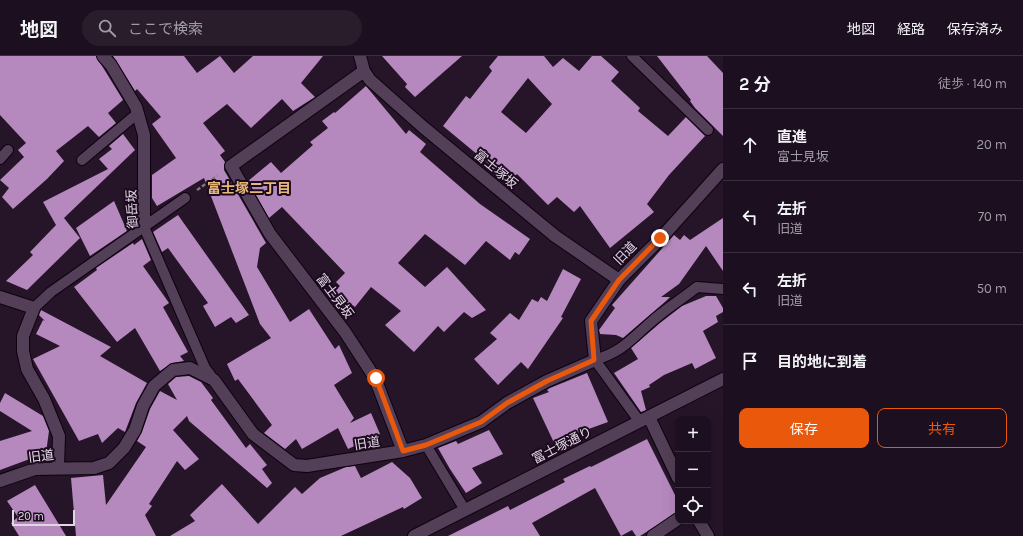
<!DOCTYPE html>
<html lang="ja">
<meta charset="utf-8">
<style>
:root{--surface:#1c0f1f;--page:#291d2c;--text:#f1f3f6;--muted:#a09ca4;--line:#3a2f3d;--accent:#ea580c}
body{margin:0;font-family:Karla,"Noto Sans JP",sans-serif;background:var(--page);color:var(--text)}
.controls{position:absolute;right:12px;bottom:12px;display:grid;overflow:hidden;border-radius:8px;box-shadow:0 4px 16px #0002}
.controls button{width:36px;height:36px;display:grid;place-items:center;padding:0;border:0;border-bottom:1px solid var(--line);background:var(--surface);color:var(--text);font:20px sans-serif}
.scale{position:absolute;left:12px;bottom:10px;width:63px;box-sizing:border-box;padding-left:4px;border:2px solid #e2d6e4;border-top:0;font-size:11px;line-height:14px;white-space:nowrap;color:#e2d6e4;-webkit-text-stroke:3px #1c0b1f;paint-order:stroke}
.stop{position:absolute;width:12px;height:12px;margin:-9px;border:3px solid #ea580c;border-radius:50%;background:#fff}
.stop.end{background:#ea580c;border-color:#fff;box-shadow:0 1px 4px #0008}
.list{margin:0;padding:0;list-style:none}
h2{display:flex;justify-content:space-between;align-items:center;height:52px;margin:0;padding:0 16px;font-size:17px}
h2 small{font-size:13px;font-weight:400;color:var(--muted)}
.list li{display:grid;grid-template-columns:26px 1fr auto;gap:12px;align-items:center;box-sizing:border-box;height:72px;padding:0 16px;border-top:1px solid var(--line)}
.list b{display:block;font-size:15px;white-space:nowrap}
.list p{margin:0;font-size:13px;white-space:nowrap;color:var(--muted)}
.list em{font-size:13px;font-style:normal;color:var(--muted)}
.actions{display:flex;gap:8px;padding:12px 16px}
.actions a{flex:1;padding:9px 0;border:1px solid var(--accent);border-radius:8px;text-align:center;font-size:14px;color:var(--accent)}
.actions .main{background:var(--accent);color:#fff}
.icon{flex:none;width:22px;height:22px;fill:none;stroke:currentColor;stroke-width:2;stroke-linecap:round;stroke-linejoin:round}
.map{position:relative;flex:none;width:723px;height:480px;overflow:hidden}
header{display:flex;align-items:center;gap:24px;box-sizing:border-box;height:56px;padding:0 20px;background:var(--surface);border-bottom:1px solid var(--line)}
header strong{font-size:19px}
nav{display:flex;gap:22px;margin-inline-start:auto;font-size:14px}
.search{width:280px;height:36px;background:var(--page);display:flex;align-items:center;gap:10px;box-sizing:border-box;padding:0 14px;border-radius:22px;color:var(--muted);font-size:15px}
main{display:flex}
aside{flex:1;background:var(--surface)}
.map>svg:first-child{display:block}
.building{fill:#b589bd;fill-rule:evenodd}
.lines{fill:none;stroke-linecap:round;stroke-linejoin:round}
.service-casing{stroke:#0e0211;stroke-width:12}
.minor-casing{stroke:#0e0211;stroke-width:14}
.path{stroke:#817283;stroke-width:2.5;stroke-dasharray:4 2;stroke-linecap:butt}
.service{stroke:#533f57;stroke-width:10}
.minor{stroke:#533f57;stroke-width:12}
.route{stroke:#ea580c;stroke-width:5}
.labels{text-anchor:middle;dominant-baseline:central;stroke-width:4;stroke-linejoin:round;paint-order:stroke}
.street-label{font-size:13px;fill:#e2d6e4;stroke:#1c0b1f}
.neighbourhood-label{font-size:14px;font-weight:bold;fill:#e9b877;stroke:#1c0b1f}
</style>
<header>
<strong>地図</strong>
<div class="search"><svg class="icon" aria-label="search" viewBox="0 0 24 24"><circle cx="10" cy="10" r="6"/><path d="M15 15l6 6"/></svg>ここで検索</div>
<nav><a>地図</a><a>経路</a><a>保存済み</a></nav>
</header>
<main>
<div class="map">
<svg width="723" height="480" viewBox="0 0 723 480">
<rect width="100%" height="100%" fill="#261429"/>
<path class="building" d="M0,0H96L123,44L108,57L116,67L99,81L88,70L56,95L64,105L47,123L13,153L2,141L9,132L0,124L24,101L18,94L26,87L0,59Z
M113,0H184L197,17L220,0L234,17L253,0H323L301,27L315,41L293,55L282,43L251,72L227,48L203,67L225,95L220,99L225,106L224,114L266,187L260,192L257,211L290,266L309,253L335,293L339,289L352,317L334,329L354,362L350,367L371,357L380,378L348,393L338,372L302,393L296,383L285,393L264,377L272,369L238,323L235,325L227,308L271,282L260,268L204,122L157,150L152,142V119L176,102L152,68L161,61L137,33L135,35Z
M382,0H462L415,41L405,31L407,28Z
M498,0H544L553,11L563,2L579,15L592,0H601L619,16L611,25L640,52L638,55L668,80L686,61L705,80L669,119L647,148L654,156L610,192L580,150L574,156L557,141L548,149L517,118L507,127L488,111L490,109L443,70L466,40L470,43L492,15L489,11ZM528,22L552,48L526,77L501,56Z
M657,0H707L723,17V80L695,52L690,45L691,44Z
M366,30L406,78L409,74L426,88L420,96L480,148L530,183L519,199L515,196L510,204L486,185L465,209L425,178L398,207L425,231L447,211L486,254L472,262L464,256L444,276L438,270L414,296L385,269L401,255L371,231L355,251L351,248L347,254L330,238L340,230L336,226L345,217L282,151L269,162L248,125L271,106L281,117L313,89L310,86L328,72L322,65L334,56L335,57Z
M123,78L135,94L64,162L80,182L27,234L6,225L33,199L30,196L56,169L43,146L108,113L99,103L112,93L109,90Z
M114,145L127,175L90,200L76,172Z
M178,159L249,259L236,267L231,261L215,271L203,250L208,247L168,192L162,196L153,176Z
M723,162V215L706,190L679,228L661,241H670L666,245L623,282L616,279L600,278L599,274L615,252L612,249L674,179L680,184L684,179L690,184Z
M142,183L151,204L143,210L169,247L163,251L188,296L180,300L184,305L172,307L160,315L135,272L117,286L74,231L97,214L96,212L133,187L134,189Z
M563,213L581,223L561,261L563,262L528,313L521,306L498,329L474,303L497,283L490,277L510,257L519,264L532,243L538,246L541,241L547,245Z
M706,240H716L723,252V256L716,260L718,266L703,275L716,302L695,313L692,307L664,319L649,329L650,331L641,335L646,354L641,356L614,317L638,303L631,292L660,267L682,250Z
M41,254L111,291L100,300L147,327L136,347L125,376L118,372L102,387L98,378L79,385L33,303L60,290L36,278L43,264L45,265L39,259Z
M587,317L608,366L572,379L573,381L556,391L533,342L549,336L547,334L550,332Z
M189,320L201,326L213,342L211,344L246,392L250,388L267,409L262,413L272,427L267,432L189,365L187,360L173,374L199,403L185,414L177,405L149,448L152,450L145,459L156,480H76L71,422L103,419L106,449L146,391L137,385L142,376L150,353L160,335L177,344L168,328L176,321Z
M5,337L43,360L49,375L46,397L0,414V385L32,375L0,355V347Z
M489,374L503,398L472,412L482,427L466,437L450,413L438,392L456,385L458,388Z
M647,383L678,445V456L640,480H636L632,474L621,480L595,432L532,467L540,480H448L508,450L510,454L565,426L563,423L590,410L591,411Z
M392,406L410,422L422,442L404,453L403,451L341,480H170L195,465L190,459L222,428L258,468L295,431L302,438L320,422L346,411L355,410L361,422Z
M35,429L66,480H19L11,467L18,461L7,445Z"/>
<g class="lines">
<defs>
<path id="service" d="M632,0L708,74
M0,103L8,94
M82,104L138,57
M144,171L205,312L214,324
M34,252L51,236L185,142
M640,366L595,304C623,295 629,285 650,267C664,254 682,243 697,231L723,233
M426,389L465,454"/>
<path id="minor" d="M103,0L111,9L136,51L144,79V171
M360,0L364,15L370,24L423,71L555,180L619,224
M364,15L231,110L270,178L345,276L375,322L403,395
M0,241L34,252L23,280V295L27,313L44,343L59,380L58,411
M649,361L678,422
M0,425L35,413L94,412L109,407L124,392L135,374L143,350L154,330L173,314L190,312L214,324L253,378L294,409L307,410L403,395L426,389L481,366L507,347L547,325L595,304L591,265L619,224L661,182L723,113
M699,465L708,480
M414,480L723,323
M653,480L678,463"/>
</defs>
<use href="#service" class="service-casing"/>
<use href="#minor" class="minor-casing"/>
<path class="path" d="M197,134L217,120"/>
<use href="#service" class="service"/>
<use href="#minor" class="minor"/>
</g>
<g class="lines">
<path class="route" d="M376,322L403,395L426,389L481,366L507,347L547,325L594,304L591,265L619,224L660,182"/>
</g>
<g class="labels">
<g class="street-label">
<text transform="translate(496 113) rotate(40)">富士塚坂</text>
<text transform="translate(132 153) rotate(-93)">御岳坂</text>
<text transform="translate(625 197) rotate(-46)">旧道</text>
<text transform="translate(335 240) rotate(53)">富士見坂</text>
<text transform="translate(367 387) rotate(-9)">旧道</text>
<text transform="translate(562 389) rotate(-27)">富士塚通り</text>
<text transform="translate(41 400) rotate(-7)">旧道</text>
</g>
<g class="neighbourhood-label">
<text x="249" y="132">富士塚二丁目</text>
</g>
</g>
</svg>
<div class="controls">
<button>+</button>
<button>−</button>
<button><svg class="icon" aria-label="locate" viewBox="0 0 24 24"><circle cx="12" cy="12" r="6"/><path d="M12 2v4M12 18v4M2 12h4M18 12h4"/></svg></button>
</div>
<div class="scale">20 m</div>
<div class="stop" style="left:376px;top:322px"></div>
<div class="stop end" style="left:660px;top:182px"></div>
</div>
<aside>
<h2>2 分<small>徒歩 · 140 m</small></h2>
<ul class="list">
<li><svg class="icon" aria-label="ahead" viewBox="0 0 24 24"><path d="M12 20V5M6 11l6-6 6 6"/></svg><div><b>直進</b><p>富士見坂</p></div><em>20 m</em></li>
<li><svg class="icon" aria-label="left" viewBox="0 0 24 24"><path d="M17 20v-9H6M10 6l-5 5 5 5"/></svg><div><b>左折</b><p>旧道</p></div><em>70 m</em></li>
<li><svg class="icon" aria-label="left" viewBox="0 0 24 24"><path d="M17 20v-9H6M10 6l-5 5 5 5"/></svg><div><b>左折</b><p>旧道</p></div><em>50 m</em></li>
<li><svg class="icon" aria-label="arrive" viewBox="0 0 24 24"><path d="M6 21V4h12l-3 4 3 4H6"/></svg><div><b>目的地に到着</b></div></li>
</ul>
<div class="actions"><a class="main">保存</a><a>共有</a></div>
</aside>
</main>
